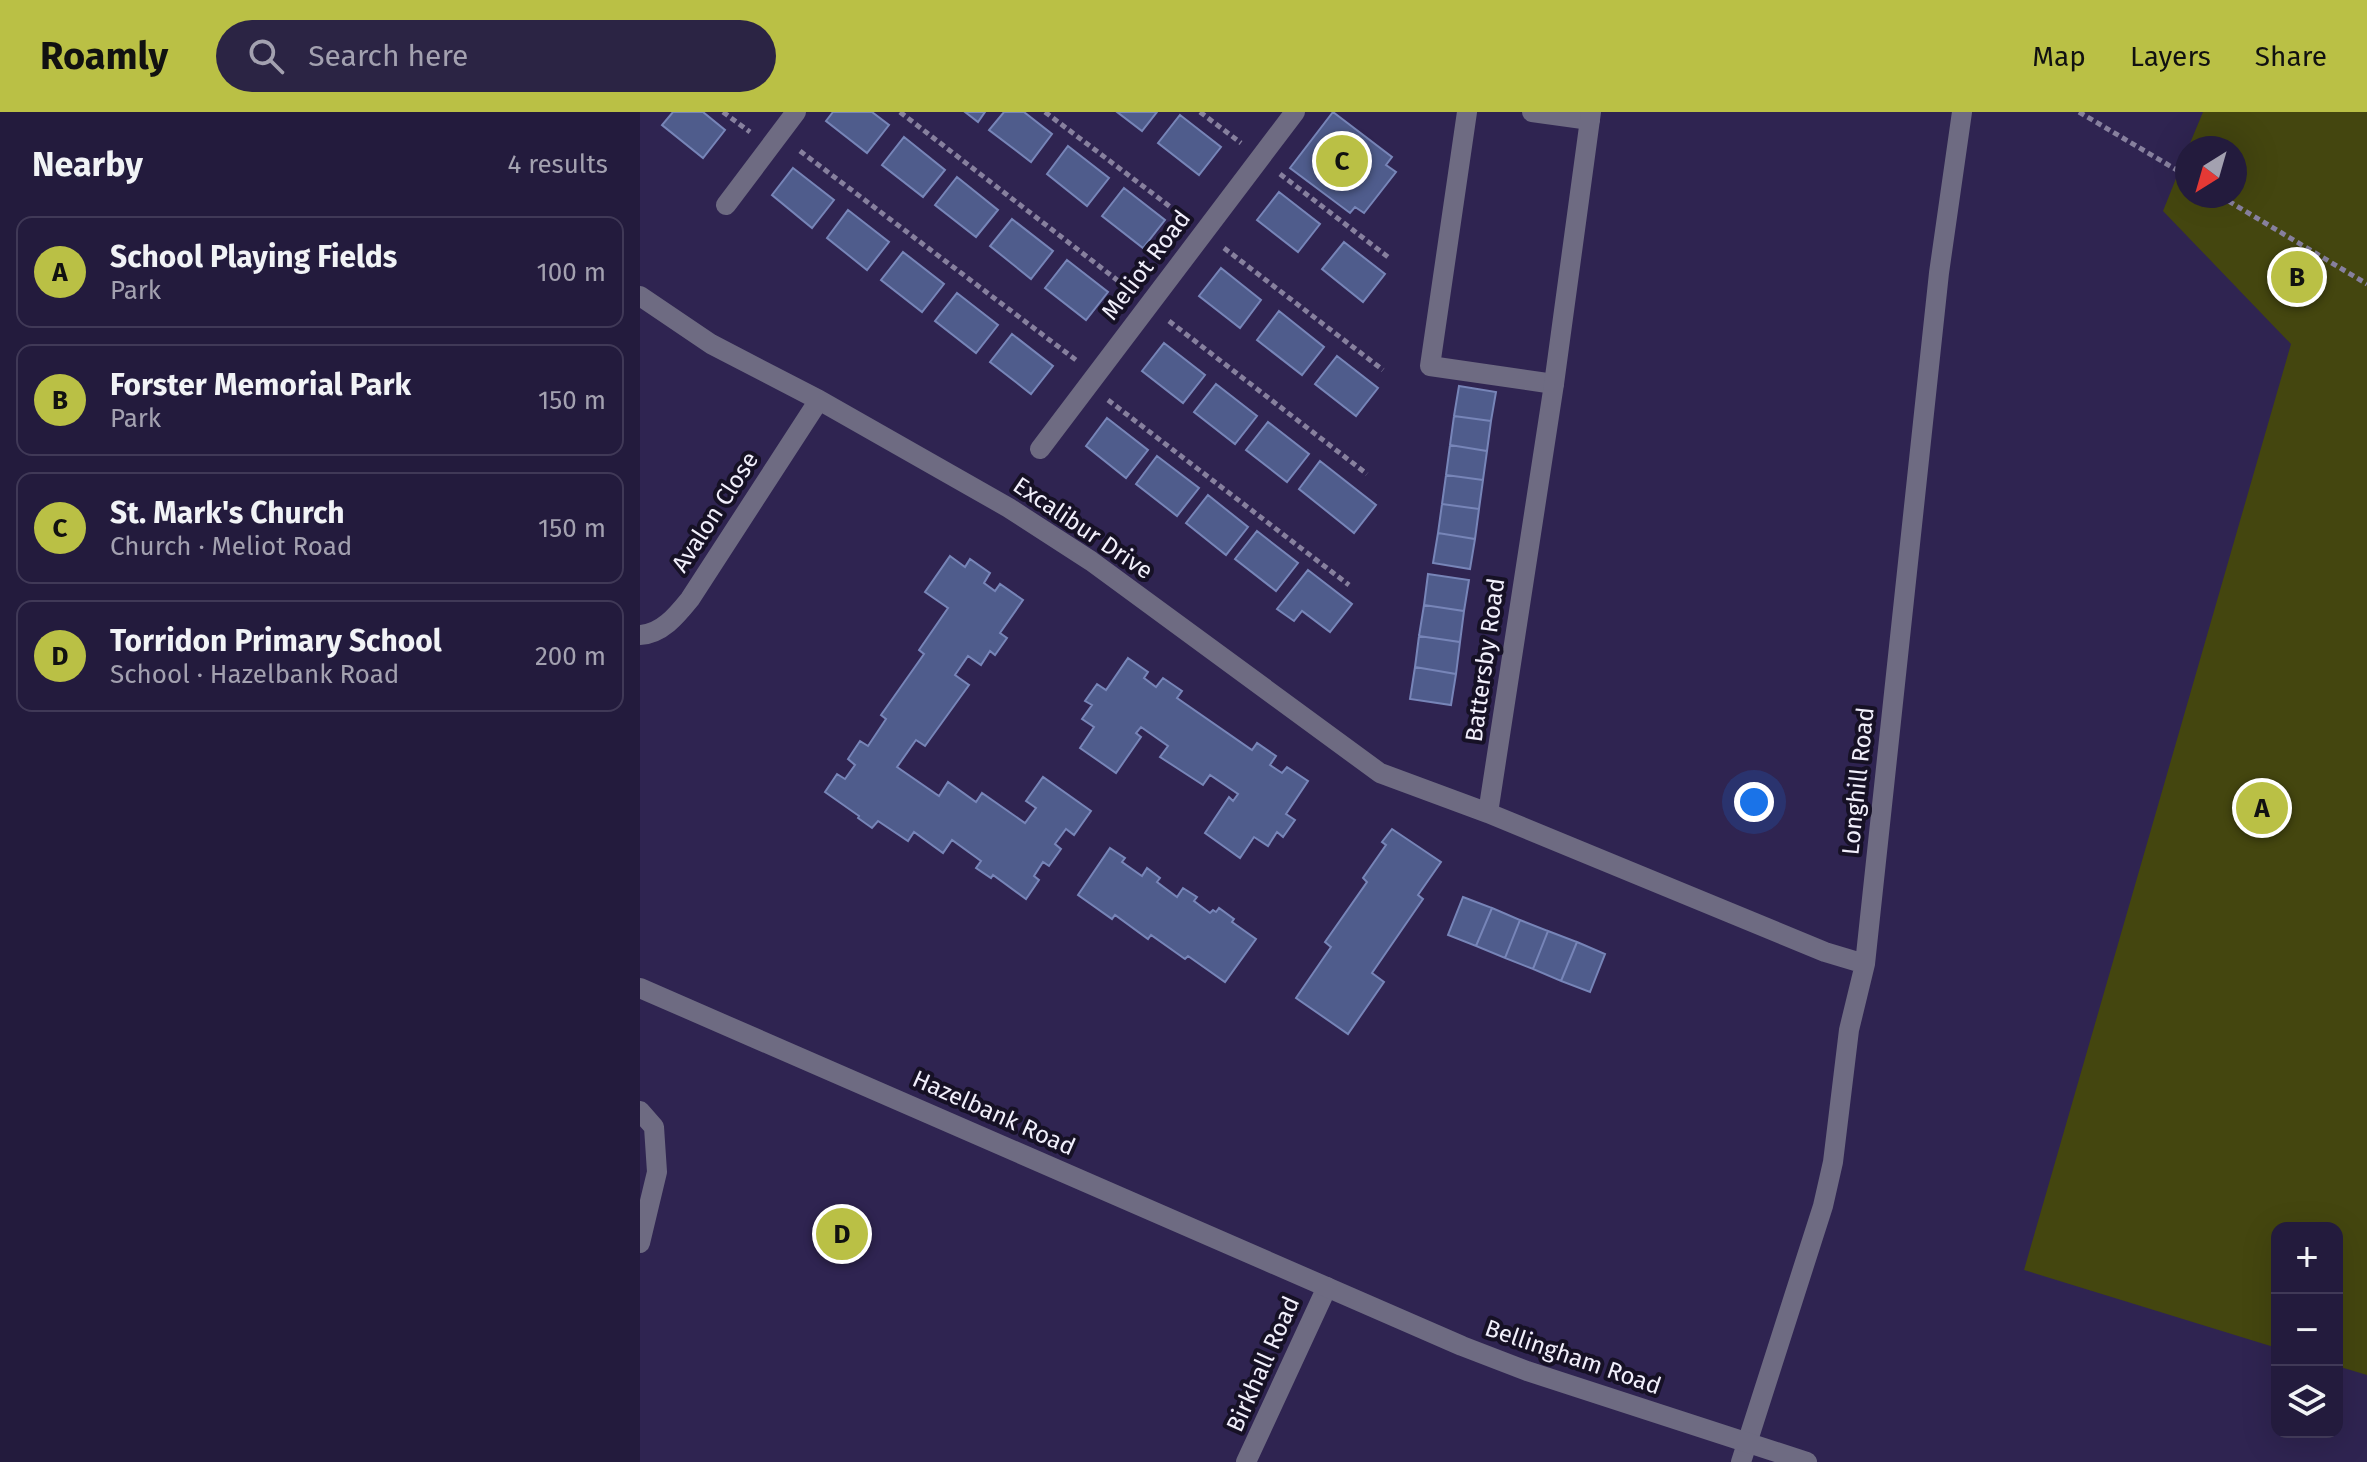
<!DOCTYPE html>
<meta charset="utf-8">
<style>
:root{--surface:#231b3d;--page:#2b2444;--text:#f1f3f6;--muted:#a3a1b0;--line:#403957;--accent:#bac045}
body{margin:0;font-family:"Fira Sans",sans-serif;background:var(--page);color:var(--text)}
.controls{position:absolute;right:24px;bottom:24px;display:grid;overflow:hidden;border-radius:16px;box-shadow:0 8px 32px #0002}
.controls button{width:72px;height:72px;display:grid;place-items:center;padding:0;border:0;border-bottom:2px solid var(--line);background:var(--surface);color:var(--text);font:40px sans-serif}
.compass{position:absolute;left:1535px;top:24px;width:72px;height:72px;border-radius:50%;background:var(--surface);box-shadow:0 8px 32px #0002;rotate:217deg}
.you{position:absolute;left:1114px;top:690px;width:28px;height:28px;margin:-20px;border:6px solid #fff;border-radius:50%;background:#1a73e8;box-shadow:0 0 0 12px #1a73e833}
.badge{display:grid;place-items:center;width:52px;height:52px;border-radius:50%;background:var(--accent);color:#111;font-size:26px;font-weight:700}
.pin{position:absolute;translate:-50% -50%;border:4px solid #fff;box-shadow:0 2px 8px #0006}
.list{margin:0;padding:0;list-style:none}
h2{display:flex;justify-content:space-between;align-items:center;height:104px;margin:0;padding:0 32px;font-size:34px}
h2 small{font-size:26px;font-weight:400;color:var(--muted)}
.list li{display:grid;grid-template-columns:52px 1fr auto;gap:24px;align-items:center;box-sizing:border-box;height:112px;margin:0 16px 16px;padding:0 16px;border:2px solid var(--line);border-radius:16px}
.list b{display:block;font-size:30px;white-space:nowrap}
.list p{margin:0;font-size:26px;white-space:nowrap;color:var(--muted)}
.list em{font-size:26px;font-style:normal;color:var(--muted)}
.icon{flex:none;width:44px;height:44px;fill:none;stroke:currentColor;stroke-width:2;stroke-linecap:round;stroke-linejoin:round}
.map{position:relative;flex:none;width:1727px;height:1350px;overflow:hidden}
header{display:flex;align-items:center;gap:48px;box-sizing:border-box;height:112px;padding:0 40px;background:var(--accent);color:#111}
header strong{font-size:38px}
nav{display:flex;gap:44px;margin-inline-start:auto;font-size:28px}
.search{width:560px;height:72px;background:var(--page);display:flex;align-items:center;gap:20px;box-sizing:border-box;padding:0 28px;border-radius:44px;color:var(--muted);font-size:30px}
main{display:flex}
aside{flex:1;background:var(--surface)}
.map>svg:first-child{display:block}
.green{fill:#44460f}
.building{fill:#4f5c8c;stroke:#7785b8;stroke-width:2}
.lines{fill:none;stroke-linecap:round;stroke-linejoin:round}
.path{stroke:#87809e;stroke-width:5;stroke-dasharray:6 4;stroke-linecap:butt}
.service{stroke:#6e6b82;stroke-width:20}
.minor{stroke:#6e6b82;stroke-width:20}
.tertiary{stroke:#6e6b82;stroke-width:20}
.labels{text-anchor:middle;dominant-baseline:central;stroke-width:8;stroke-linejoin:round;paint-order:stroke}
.street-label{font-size:24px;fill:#f1effb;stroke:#161125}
</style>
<header>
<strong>Roamly</strong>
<div class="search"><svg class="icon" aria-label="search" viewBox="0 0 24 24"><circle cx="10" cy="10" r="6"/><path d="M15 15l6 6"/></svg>Search here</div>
<nav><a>Map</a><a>Layers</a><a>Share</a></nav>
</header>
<main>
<aside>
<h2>Nearby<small>4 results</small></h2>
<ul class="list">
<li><span class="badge">A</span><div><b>School Playing Fields</b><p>Park</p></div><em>100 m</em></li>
<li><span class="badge">B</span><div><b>Forster Memorial Park</b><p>Park</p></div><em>150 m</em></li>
<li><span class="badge">C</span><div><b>St. Mark's Church</b><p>Church · Meliot Road</p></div><em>150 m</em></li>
<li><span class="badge">D</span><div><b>Torridon Primary School</b><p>School · Hazelbank Road</p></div><em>200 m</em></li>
</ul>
</aside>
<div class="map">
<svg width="1727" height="1350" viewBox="0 0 1727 1350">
<rect width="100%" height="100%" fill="#2f2451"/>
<path class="green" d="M1563,0H1727V1263L1697,1254V1116H1637V1236L1384,1158L1651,232L1523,99L1547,39V84H1595V36H1548Z"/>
<path class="building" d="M33,0H63L85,18L63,46L22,13Z
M193,0H232L249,13L227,41L186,9Z
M325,0H345L338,10Z
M364,0H384L412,22L391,50L349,18Z
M477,0H517L502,19Z
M693,0L752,45L746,53L756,60L724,101L715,95L710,101L650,56Z
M540,3L581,35L559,63L518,31Z
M264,25L305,58L283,85L242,53Z
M428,34L469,66L447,94L407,62Z
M153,56L194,88L172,116L132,83Z
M317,65L358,98L336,125L295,93Z
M484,76L525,108L503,136L462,104Z
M639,80L680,112L658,140L617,108Z
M208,98L249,130L227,158L187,126Z
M372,107L413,139L391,167L350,134Z
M704,130L745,162L723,190L682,157Z
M263,140L304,172L282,200L241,168Z
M427,148L468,180L446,208L405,176Z
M581,156L621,188L600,216L559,184Z
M317,181L358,213L336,241L295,209Z
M639,199L684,235L662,263L617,228Z
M372,222L413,254L391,282L350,250Z
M524,231L565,263L543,291L502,259Z
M697,244L738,276L716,304L675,272Z
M576,272L617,304L595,332L554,300Z
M819,274L856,280L851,309L814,304Z
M814,304L851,309L847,339L810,333Z
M467,306L508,338L486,366L446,334Z
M628,310L669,342L647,370L606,338Z
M810,333L847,339L843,368L806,363Z
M517,344L559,376L537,404L496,372Z
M680,349L736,393L714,421L659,377Z
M806,363L843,368L839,397L802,392Z
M568,383L608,415L586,443L546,411Z
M802,392L839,397L835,427L798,421Z
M617,419L658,451L636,479L595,447Z
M798,421L835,427L830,457L793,451Z
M310,444L325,455L330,447L350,461L344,471L355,479L360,472L383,488L360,521L367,526L355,543L350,539L341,553L328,544L315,563L329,573L285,634L276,628L257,655L299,684L308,670L336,690L342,681L385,711L396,696L386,689L403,665L451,699L434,723L426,717L415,732L421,737L409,754L403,750L394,764L399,768L386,787L353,763L351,766L336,756L341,749L312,728L303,741L274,720L268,729L238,709L232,716L218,706L219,704L185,680L197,662L205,667L215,653L208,647L220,629L228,634L246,607L241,603L284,542L279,538L308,496L285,480Z
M668,458L712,492L690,520L662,499L654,509L637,497Z
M788,462L829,468L824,499L784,493Z
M784,493L824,499L820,530L779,524Z
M779,524L820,530L816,562L775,555Z
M488,546L508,560L504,566L516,575L523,566L542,579L537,586L612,638L617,631L636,644L630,653L642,661L647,655L668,669L646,702L655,708L643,725L637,720L628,734L614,725L600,746L565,721L589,685L593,689L598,682L570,663L563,673L520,645L528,634L501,615L496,621L501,625L476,661L440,636L454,615L442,607L452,593L445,589L457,572L466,578Z
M775,555L816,562L811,593L770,587Z
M752,717L801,750L778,783L783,787L732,861L744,870L708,922L656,886L691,835L685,830L727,770L723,766L746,733L742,730Z
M470,736L485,746L482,750L502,764L507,756L520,766L517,770L537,785L543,776L557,785L554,789L570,801L573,798L576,800L579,796L594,807L592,810L616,827L585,870L548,844L545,847L511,823L508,827L475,803L472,807L438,783Z
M823,785L852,796L836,834L808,823Z
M852,796L880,808L865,846L836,834Z
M880,808L908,819L893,857L865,846Z
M908,819L937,830L921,869L893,857Z
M937,830L965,842L950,880L921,869Z"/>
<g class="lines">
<path class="path" d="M83,0L110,20
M260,0L490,178
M405,0L545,106
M560,0L601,31
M1439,0L1547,64
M160,39L436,248
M640,62L748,145
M1580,84L1727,172
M584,136L743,258
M529,209L727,362
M468,288L709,473"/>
<path class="service" d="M827,0L790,254L914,272
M892,0L950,8
M0,999L14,1015L17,1060L0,1131"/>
<path class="minor" d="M951,0L914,272L848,701L1185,840L1225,852
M86,93L156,0
M0,184L71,232L179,288L369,396L451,449L740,661L848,701
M400,337L655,0
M0,523C22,522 37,503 50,487L179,288
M606,1350L687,1175
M1101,1350L1183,1094L1193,1050L1209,918L1225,852L1299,161L1322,0"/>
<path class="tertiary" d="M0,876L822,1234L887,1259L1167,1350"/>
</g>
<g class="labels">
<g class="street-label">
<text transform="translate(506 153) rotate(-53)">Meliot Road</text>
<text transform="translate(75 400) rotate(-57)">Avalon Close</text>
<text transform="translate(443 416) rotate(34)">Excalibur Drive</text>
<text transform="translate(845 548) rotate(-82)">Battersby Road</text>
<text transform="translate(1218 669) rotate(-84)">Longhill Road</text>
<text transform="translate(354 1001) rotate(24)">Hazelbank Road</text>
<text transform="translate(933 1245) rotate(19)">Bellingham Road</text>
<text transform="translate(623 1252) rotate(-66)">Birkhall Road</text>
</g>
</g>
</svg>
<div class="controls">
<button>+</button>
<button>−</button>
<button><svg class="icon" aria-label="layers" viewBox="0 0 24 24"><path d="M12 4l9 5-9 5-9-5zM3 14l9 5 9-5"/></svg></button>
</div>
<svg class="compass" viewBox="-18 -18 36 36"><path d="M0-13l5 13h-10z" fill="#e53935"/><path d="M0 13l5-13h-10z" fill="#a3a1b0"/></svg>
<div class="you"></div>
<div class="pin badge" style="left:1622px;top:696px">A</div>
<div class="pin badge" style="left:1657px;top:165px">B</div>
<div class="pin badge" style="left:702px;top:49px">C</div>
<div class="pin badge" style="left:202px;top:1122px">D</div>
</div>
</main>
